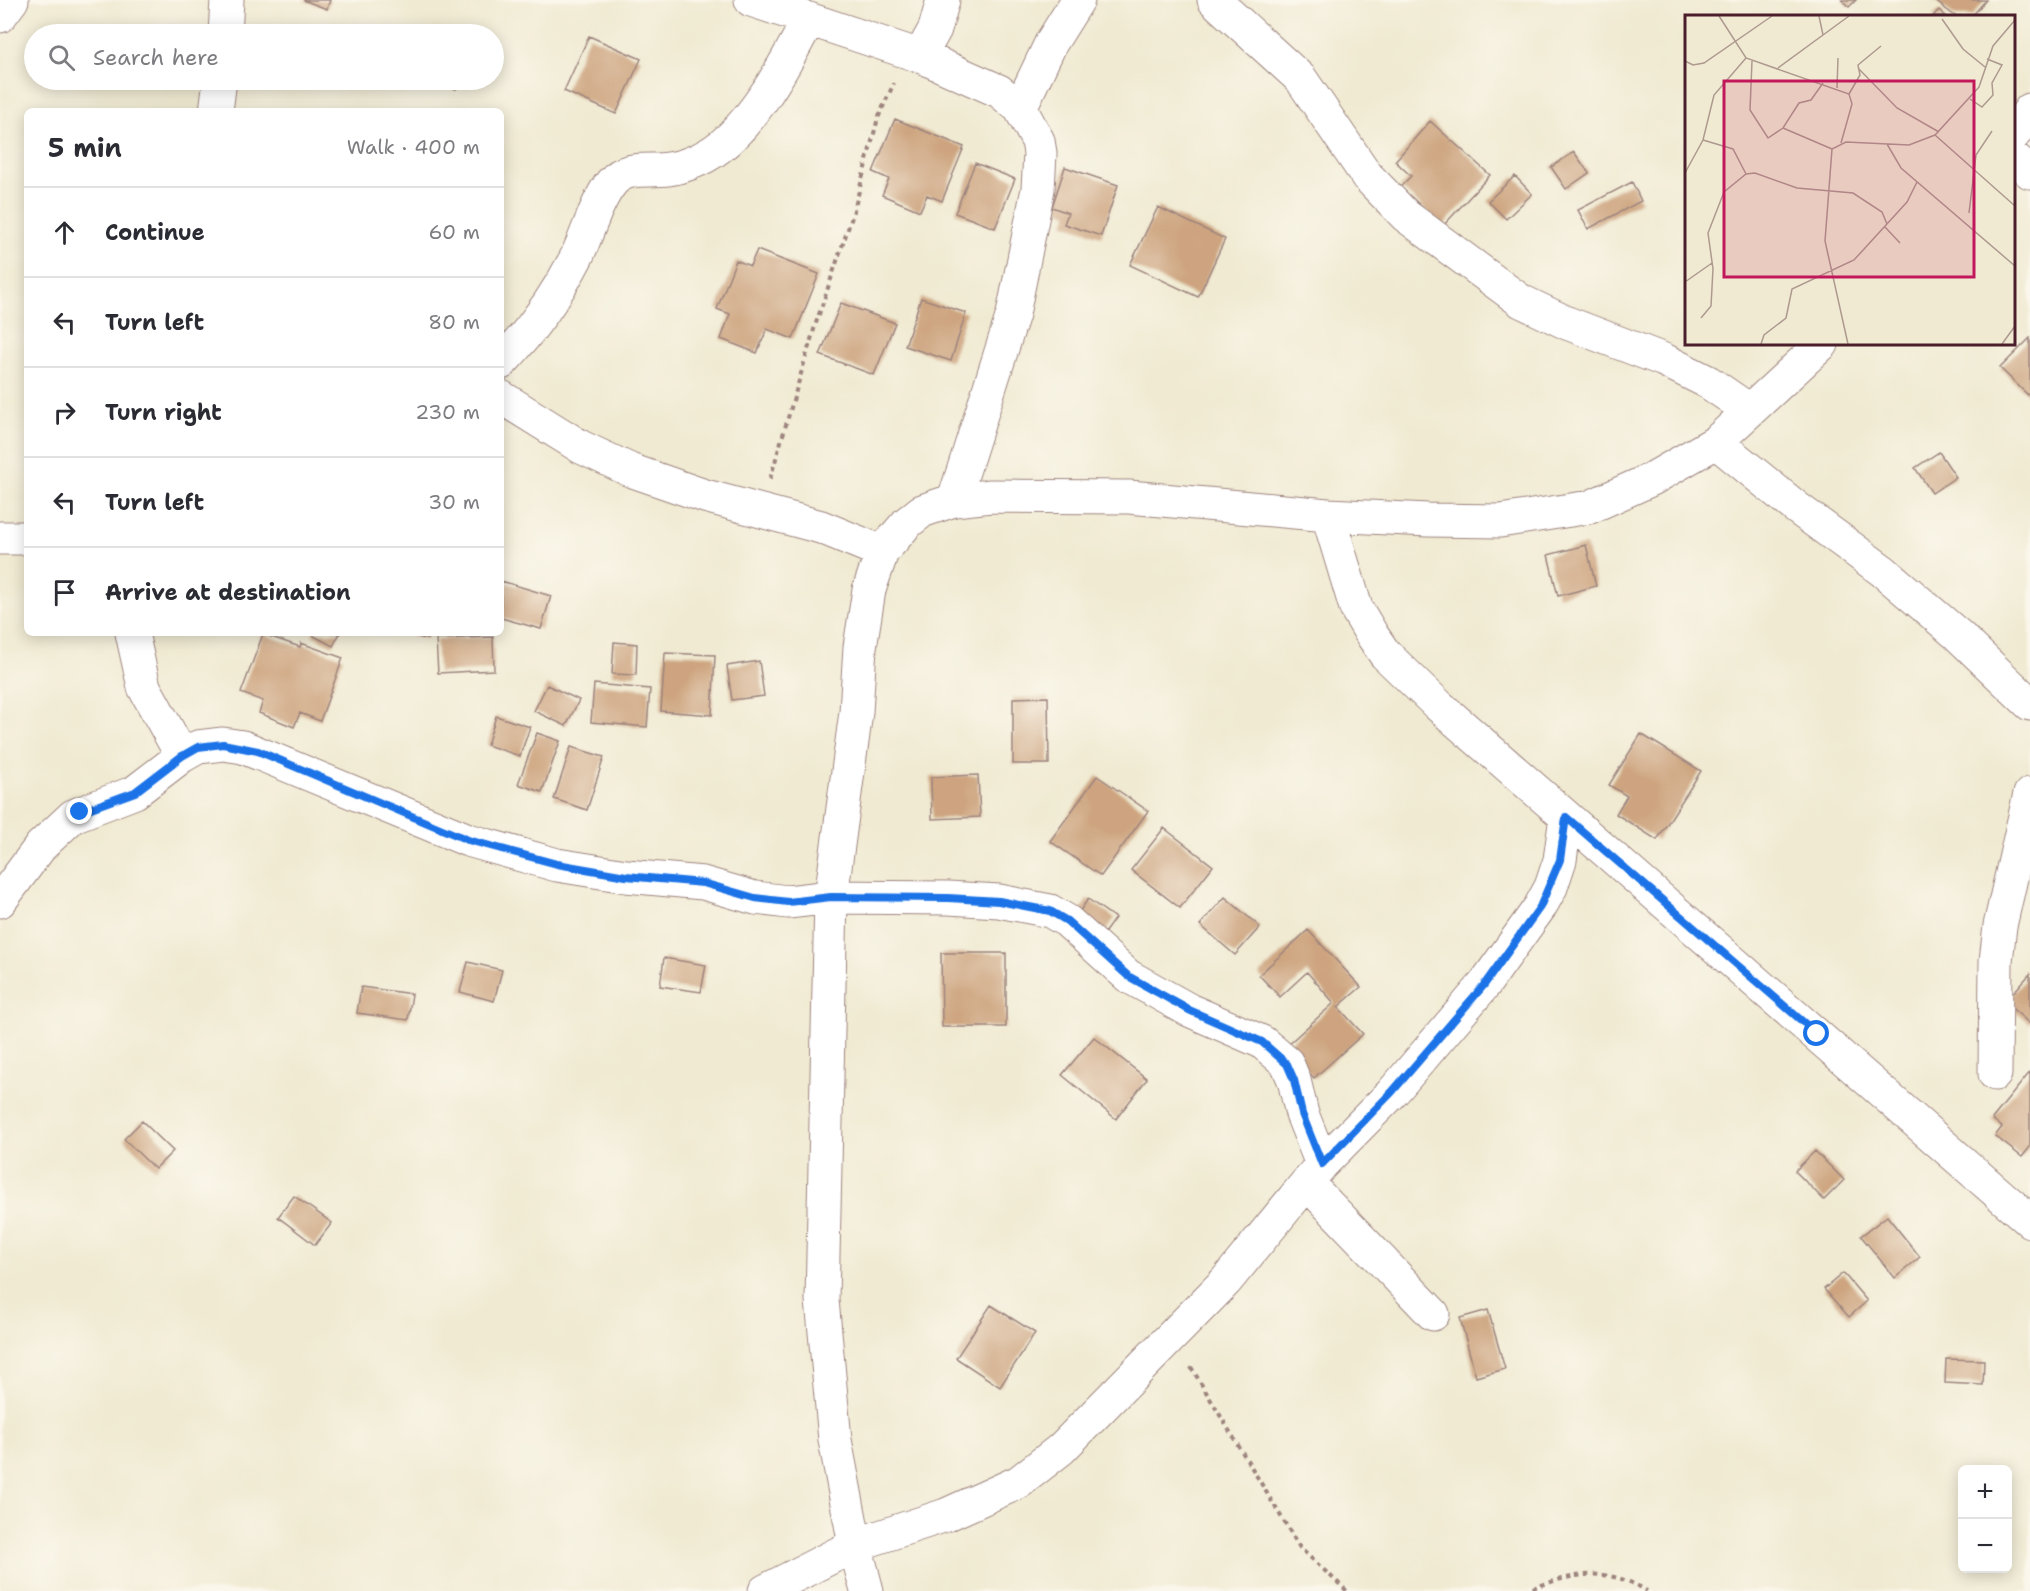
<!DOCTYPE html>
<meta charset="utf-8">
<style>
:root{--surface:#fff;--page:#f2f2f3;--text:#2b2b33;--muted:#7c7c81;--line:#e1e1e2}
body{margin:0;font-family:"Shantell Sans",sans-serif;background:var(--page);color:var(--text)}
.controls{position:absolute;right:18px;bottom:18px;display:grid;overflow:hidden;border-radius:9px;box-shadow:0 3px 15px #0003}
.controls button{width:54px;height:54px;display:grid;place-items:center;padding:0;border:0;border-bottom:2px solid var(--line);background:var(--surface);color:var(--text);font:30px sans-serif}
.stop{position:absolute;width:18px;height:18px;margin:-14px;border:4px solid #1a73e8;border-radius:50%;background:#fff}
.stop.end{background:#1a73e8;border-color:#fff;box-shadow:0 2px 6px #0008}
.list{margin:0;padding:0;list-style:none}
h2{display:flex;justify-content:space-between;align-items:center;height:78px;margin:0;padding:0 24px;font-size:26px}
h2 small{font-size:20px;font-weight:400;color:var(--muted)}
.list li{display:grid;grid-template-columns:39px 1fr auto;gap:18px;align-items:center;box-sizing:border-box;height:90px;padding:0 24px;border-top:2px solid var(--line)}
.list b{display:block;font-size:22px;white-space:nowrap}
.list em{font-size:20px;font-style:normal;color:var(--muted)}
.icon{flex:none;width:33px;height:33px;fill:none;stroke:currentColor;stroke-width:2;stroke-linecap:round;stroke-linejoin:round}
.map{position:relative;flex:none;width:2030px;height:1591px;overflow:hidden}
.search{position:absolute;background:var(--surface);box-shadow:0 3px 15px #0003;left:24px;top:24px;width:480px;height:66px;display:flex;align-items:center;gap:15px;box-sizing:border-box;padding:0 21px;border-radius:33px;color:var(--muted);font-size:22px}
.panel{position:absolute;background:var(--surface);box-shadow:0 3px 15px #0003;left:24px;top:108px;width:480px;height:528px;border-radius:9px}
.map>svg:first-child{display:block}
.building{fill:#cda47f}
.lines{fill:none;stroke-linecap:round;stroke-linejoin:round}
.minor-casing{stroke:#9d847e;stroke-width:35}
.path{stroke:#9d847e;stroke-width:4;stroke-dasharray:4.5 4.5;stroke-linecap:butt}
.minor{stroke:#fff;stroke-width:33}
.route{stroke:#1a73e8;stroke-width:8}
.inset-road{fill:none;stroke:#ae998f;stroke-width:1.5}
.view{fill:#c2185b;fill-opacity:0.15;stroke:#c2185b;stroke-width:3}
.inset-edge{fill:none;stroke:#4a1f2b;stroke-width:3}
</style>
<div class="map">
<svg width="2030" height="1591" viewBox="0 0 2030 1591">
<rect width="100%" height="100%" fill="#fbf7ec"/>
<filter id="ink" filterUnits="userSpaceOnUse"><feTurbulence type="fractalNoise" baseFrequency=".0167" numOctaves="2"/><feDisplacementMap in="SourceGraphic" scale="12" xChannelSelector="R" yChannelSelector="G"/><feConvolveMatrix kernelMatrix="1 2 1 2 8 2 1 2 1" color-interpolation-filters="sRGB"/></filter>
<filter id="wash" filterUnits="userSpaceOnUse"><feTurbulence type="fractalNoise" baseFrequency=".008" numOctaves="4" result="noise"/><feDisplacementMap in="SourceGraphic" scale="24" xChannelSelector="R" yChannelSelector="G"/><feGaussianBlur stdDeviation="1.35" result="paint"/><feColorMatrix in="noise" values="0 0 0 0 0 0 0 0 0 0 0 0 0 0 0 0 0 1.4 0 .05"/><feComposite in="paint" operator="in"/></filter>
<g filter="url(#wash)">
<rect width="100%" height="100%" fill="#f0ead2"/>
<g id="blocks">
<path class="building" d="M303,0H330L327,9Z
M1842,0H1856L1849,7Z
M1934,0H1986L1972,16H1955Z
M1939,10L1946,16H1933Z
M589,36L641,59L616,114L564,91Z
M420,80H458L456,89Z
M895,119L964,147L942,201L927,195L920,211L882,195L889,179L873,172Z
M1430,121L1490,175L1443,226L1400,187L1411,176L1395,161Z
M1574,152L1589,173L1566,189L1551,167Z
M975,163L1015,179L995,228L955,213Z
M1065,167L1118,185L1101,236L1064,224L1068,213L1052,207Z
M1515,176L1532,194L1506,219L1488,201Z
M1632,182L1641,201L1588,229L1578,210Z
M1158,207L1225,239L1198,297L1130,265Z
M757,250L819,274L793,339L767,329L757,353L721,339L730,314L717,309L736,260L750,266Z
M921,298L966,313L951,361L905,346Z
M841,303L895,323L874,375L820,355Z
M2030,338V397L2000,368Z
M1939,452L1956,477L1932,493L1915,468Z
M1586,545L1596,586L1558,596L1548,555Z
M501,581L551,596L541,629L501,618Z
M313,633H340L333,646L312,635Z
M403,633H428L427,639Z
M263,634L300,647L301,643L343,658L320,721L300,713L294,727L259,713L263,701L241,693Z
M493,637L494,670L438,673L436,639Z
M614,642L637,644L636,675L612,674Z
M665,653L715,655L712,715L661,711Z
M759,661L764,696L732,700L727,666Z
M594,684L650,689L647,727L591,722Z
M547,685L579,700L566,726L534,711Z
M1048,697L1049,764H1013V698Z
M496,716L530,727L520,756L487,745Z
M537,733L560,741L542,792L518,784Z
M1641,734L1701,771L1657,840L1616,814L1627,796L1609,785Z
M571,747L604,757L587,810L554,799Z
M978,775L980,817L932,819L931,777Z
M1097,776L1148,811L1101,876L1050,841Z
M1164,828L1213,866L1180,908L1131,870Z
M1225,897L1260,927L1235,955L1200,925Z
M1088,899L1115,918L1100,939L1073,921Z
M1308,930L1361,987L1338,1007L1363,1034L1314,1078L1285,1047L1334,1003L1307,972L1280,997L1259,975Z
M941,953H1006V1027H942Z
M664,958L706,965L701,992L660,986Z
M468,962L502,970L494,1001L460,992Z
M2030,974V1024L2005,1002Z
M361,987L412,994L408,1020L357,1013Z
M1094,1037L1147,1079L1116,1119L1062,1075Z
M2030,1072V1147L2022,1157L1995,1136L2002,1127L1992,1119Z
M142,1121L173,1151L155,1169L124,1139Z
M1815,1151L1844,1180L1824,1200L1795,1171Z
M294,1196L332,1223L315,1245L278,1217Z
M1887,1216L1920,1257L1895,1278L1861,1236Z
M1843,1273L1867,1301L1849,1317L1824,1289Z
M991,1305L1035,1333L1000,1387L956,1358Z
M1488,1310L1505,1369L1476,1377L1460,1318Z
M1946,1359L1984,1360L1983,1385L1945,1383Z"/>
</g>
</g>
<g filter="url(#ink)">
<use href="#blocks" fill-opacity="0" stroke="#9d847e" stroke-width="1.5"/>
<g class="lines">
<defs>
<path id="minor" d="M751,0L920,56L999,91L1020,108L1038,141L1040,153L1038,189L1013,314L954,500
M1214,0L1301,79L1367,176L1406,216L1521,301L1567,323L1664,360L1708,382L1749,410
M0,16L12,0
M225,34L227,0
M920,56L935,29L943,0
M1020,108L1051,43L1078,0
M216,111L220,80
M2014,134L2030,110
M2014,158L2030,172
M501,363C531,331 557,295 577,256C588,233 596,202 612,182C626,165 648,172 668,169C678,168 689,164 698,160C746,140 786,63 809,19
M501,397L581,447L630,470L705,496L821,527L882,552
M1716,442L1797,508L1883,571L1958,635L2030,704
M1328,515L1356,608L1372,635L1385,654L1438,705L2030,1221
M0,538H27
M132,633L144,687L182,756
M0,901L41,846L73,816L135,792L182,756L198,747L223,744L243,747L468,840L557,865L626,876L703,883L755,898L788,902L831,897L948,898L999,901L1050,911L1067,921L1128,976L1189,1010L1262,1042L1287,1063L1294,1080L1302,1114L1322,1164
M1995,1074L1996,961L2000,926L2030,794
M1307,1183L1433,1314
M765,1591L855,1545L946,1515L1019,1482L1061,1449L1226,1281L1322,1164L1392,1093L1484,985L1540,907L1551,887L1560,860L1566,817
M867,1591L855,1545L835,1440L822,1300L831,897L856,712L860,647L869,590L882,552L907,523L922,511L954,500L991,496L1129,497L1328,515L1428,520L1500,521L1590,507L1652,479L1716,442L1822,344"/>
</defs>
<use href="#minor" class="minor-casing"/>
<path class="path" d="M770,479L815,326L853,214L878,118L894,83
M1191,1367L1300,1548L1347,1591
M1524,1591C1570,1575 1603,1564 1647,1591"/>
<use href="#minor" class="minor"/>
</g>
</g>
<g class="lines" filter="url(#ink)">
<path class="route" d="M80,812L135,792L182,756L198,747L223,744L258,751L468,840L557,864L626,876L703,883L755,898L788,902L831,897L948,898L999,901L1050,911L1067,921L1128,976L1189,1010L1262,1042L1287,1064L1294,1080L1302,1114L1322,1164L1392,1092L1484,985L1540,907L1560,860L1566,817L1817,1034"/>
</g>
<g transform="translate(1685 15)">
<rect width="330" height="330" fill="#f0ead2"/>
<path class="inset-road" d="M34,1L61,43L164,79L167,89L156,128M134,1L138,20M257,4L278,34L300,52M0,46L8,50L19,48L87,1M67,46L65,95L83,123L98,113L114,88L126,85L138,68M93,53L164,1M173,53L212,93L254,117M152,73L153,43M164,79L175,60L173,50L196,31M285,84L297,92L308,80L307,68L317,50L302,44M98,113L147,134M250,120L330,191M18,125L48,134L61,159M202,129L216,153L330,251M0,158L18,125L29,80L61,43M284,198L291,140L307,116M200,212L215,228M0,267L27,248M16,303L26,291L28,254L23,218L39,177L61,159L70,158L112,173L168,178L197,197L202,209M76,329L79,320L101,303L107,274L169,245L222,187L232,167M163,329L140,226L147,134L161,127L224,130L250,120L294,72L308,31L330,5M317,329L330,311"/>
<path class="view" d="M39,66H289V262H39Z"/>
<rect width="330" height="330" class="inset-edge"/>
</g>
</svg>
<div class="controls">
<button>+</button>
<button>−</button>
</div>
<div class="stop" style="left:1817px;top:1034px"></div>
<div class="stop end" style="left:80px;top:812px"></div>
<div class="search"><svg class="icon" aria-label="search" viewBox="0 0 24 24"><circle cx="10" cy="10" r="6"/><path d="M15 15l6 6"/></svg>Search here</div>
<section class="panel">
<h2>5 min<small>Walk · 400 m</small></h2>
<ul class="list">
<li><svg class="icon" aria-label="ahead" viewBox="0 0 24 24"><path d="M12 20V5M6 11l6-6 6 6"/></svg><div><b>Continue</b></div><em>60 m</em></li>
<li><svg class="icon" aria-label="left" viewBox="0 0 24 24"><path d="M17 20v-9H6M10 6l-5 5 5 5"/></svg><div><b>Turn left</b></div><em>80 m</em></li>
<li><svg class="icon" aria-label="right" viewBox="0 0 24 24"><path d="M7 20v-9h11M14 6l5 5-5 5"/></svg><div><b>Turn right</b></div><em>230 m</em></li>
<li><svg class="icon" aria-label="left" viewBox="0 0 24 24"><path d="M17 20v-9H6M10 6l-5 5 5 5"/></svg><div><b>Turn left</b></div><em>30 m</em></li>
<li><svg class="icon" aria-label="arrive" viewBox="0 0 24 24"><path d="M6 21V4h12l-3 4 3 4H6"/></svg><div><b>Arrive at destination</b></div></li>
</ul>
</section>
</div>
